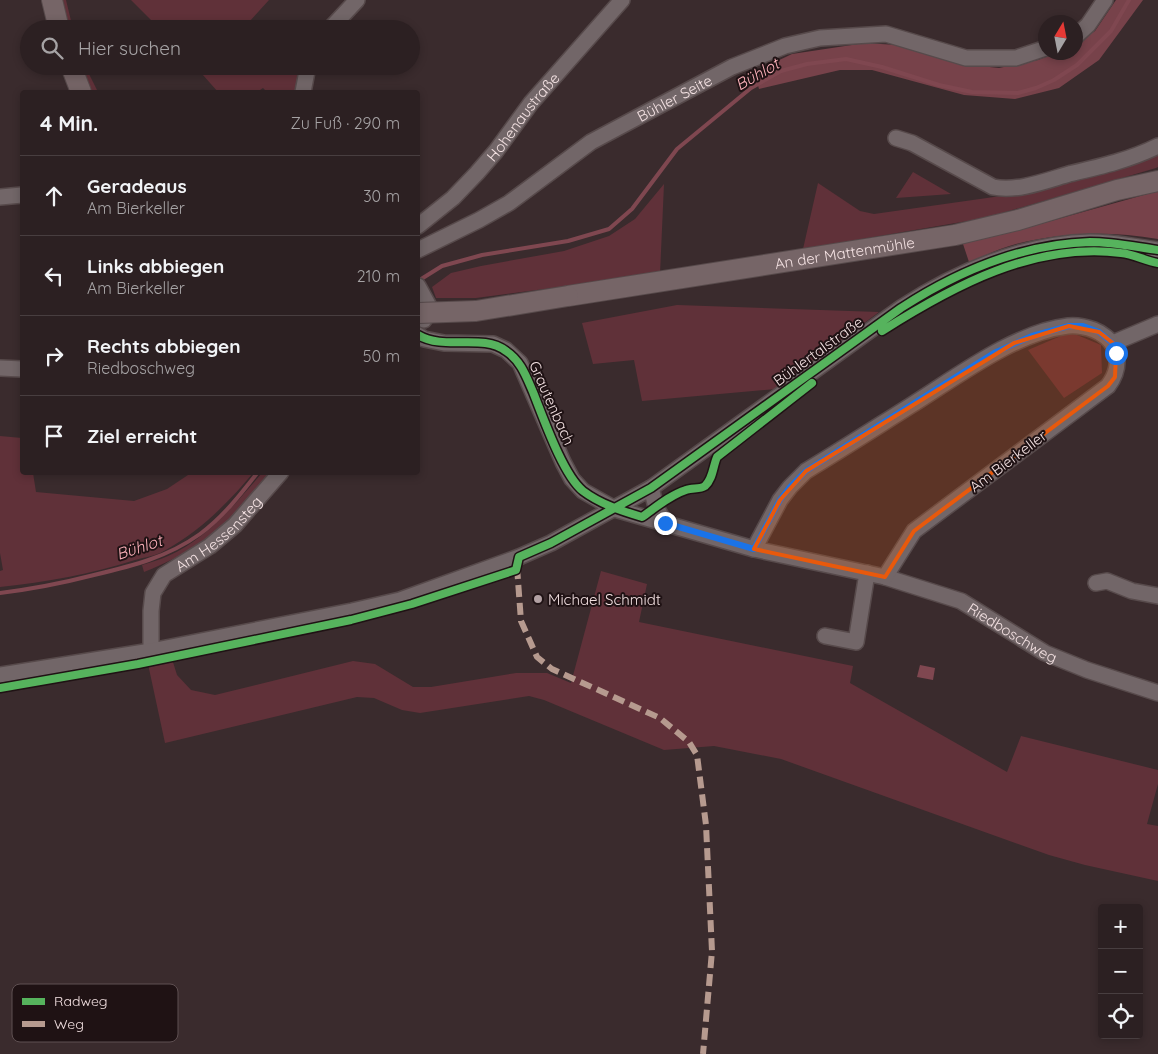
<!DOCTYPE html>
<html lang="de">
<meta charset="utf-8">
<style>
:root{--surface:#2c2022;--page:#34282a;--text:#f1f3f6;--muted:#a6a3a5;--line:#483e40}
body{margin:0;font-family:Quicksand,sans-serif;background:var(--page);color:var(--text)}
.controls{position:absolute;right:15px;bottom:15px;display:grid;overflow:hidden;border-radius:5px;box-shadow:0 2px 8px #0003}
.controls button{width:45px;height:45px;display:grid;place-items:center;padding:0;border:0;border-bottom:1px solid var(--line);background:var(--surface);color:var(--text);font:25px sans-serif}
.compass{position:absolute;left:1038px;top:15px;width:45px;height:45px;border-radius:50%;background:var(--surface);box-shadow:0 2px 8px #0003;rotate:10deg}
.stop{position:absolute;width:15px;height:15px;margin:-11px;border:4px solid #1a73e8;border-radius:50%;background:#fff}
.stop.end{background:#1a73e8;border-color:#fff;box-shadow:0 1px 5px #0008}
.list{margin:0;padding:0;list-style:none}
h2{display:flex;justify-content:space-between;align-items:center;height:65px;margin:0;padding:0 20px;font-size:21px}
h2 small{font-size:16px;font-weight:400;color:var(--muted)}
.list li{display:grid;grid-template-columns:32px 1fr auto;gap:15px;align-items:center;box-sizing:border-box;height:80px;padding:0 20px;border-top:1px solid var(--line)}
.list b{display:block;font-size:19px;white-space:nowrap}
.list p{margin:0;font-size:16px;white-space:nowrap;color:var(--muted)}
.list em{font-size:16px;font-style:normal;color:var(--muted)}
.icon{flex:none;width:28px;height:28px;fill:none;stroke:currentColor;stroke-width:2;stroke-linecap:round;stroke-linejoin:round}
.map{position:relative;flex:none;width:1158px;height:1054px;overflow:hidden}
.search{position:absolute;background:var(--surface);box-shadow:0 2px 8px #0003;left:20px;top:20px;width:400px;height:55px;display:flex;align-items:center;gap:12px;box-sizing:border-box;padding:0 18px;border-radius:28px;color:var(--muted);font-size:19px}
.panel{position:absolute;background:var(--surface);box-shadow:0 2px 8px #0003;left:20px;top:90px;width:400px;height:385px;border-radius:5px}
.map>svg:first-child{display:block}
.green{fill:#603139}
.forest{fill:#77424a}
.water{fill:#7f4750}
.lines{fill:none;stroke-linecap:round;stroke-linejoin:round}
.stream{stroke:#7f4750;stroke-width:4}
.minor-casing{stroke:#574a4b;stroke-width:18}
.major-casing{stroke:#574a4b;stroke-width:22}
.minor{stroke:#726668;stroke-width:15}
.major{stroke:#766567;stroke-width:20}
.major-bridge-casing{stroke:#574a4b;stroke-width:22;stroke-linecap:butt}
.major-bridge{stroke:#766567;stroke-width:20}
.quiet{stroke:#b69a8f;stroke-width:6;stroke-dasharray:12 6;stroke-linecap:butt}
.cycleway-casing{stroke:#1f1214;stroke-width:11}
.cycleway{stroke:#56b35d;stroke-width:8}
.route{stroke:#1a73e8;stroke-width:6}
.marked{fill:#e8590c;fill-opacity:0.2;stroke:#e8590c;stroke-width:4;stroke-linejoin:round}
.poi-dot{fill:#b2a1a3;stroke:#1f1214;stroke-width:2}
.labels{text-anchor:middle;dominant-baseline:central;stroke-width:4;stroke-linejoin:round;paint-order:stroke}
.street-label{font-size:15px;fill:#f3e1e2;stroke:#1f1214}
.poi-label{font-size:15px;fill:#f3e1e2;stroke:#1f1214;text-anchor:start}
.water-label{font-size:16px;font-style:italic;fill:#fdb2bb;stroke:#1f1214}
.key{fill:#1f1214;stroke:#5f5052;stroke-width:1}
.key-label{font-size:14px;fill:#f3e1e2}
</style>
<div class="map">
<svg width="1158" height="1054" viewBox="0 0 1158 1054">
<rect width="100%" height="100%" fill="#3a2b2d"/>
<path class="green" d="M60,0H66L73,29H66Z
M131,0H269L250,21L257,29H160Z
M78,66H85L98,92H90Z
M195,66H297L302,71L298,92H267L263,88L257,92H218Z
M1158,151V167L1156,168L985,218L803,249L818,183L860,211L874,214L1001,196Z
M913,172L951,194L896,198Z
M664,184L660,274L476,298H436L432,287L451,273L481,266L564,251L609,236L635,219Z
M677,305L879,312L776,389L642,401L634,360L593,364L582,323Z
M1070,332L1101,345L1102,373L1064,398L1028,350Z
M0,436L22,438V472L33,473L36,492L134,501L167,489L191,473H253C228,503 199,532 164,551C156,556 145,557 135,560C91,574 46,582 0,587V571L3,570L0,553Z
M262,473H273C234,518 201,550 144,572L142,565C151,562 159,560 168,556C207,539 235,504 262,473Z
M601,571L647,584L639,622L853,666L850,683L1007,772L1021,736L1158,770V784L1147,824L1158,826V881L1085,865L1049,855L781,759L714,746L664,750L544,700L529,696L420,713L402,710L374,698L357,697L165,743L148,664L172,659L177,675L191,690L215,695L353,661L375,664L413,687H431L516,673H547L571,683Z"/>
<path class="forest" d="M1116,0H1143L1099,60L1059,88L1015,99L964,95L872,70H840L759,89L754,72L792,54L865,43L897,45L970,65L999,68L1038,60L1055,53L1076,52V44L1095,31Z
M1158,191V239C1110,231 1064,232 1016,244C1000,248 985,256 969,262L962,241L1015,231Z"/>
<path class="water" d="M920,665L935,668L933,680L917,677Z"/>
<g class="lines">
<path class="stream" d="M418,281L442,266L482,255L568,241L609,229L632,209L677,149L751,88L781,71L807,64L846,59L882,67L939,85L972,92L1018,93L1036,88L1054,80L1077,65L1111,31L1129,0
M0,593C32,589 63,583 94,575C132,566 168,557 200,534C223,517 241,494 258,472"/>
<defs>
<g id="minor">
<path d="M330,29L357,0"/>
<path d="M1076,36L1088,25L1105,0"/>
<path d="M303,92L308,66"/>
<path d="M896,138L912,143L993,187C1017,192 1045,181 1069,174C1099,167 1130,160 1158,146"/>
<path d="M0,197L22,195"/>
<path id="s1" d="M418,226L453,198L477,173L496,151L531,103L622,0"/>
<path id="s2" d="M418,250L479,220L509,203L591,142L732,67L785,46L820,38L886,34L966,58H1016L1046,48"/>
<path d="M418,286L430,308L424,320"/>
<path id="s3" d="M418,335L424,339L444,343L493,344L506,350L520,363L563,462L572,479L583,491L615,509L754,549L885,577L961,601L1045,653L1087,670L1158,693"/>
<path d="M1113,343L1158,324"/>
<path d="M0,368L22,369"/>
<path d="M651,488L656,507L665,523"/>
<path d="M754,549L780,500L790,487L806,471C841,450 875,428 910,406C955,378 1015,332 1068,326C1078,325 1086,327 1094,330C1102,333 1111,340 1114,347C1120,362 1117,374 1108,386L914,531L885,577"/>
<path d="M1096,583L1107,581L1132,591L1158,596"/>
<path d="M825,636L856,642L867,573"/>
<path id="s4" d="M151,651V611L153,593L164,575L210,546L235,525L281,472"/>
<path d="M0,675L151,651L352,611L400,600L519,557L551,543L651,488L901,308C958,271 1022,244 1090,242C1113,242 1136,247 1158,250"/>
</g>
<g id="major">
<path d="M52,0L59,29"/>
<path d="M71,66L81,92"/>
<path id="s5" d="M568,296L955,235L1018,220L1117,190L1158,181"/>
</g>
</defs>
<use href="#minor" class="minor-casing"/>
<use href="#major" class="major-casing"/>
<use href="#minor" class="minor"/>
<use href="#major" class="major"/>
<defs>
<path id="major-bridge" d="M418,313L476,311L568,296"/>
</defs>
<use href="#major-bridge" class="major-bridge-casing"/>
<use href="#major-bridge" class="major-bridge"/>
<path class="quiet" d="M517,567L521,621L537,657L552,669L660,718L689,742L697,755L706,825L712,951L703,1054"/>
<defs>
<path id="cycleway" d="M882,331C953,286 1034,242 1121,253C1134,254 1145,261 1158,263
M418,335C445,351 482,333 506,351C521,361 526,376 533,392C543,417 563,475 583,491C600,504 622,511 642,517C655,508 670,495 686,490C692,487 699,490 705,486C713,479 713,466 717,457L812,383
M0,688L138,664L351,620L412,604L516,570L519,557L551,543L651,488L901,308C958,271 1022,244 1090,242C1113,242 1136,247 1158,250"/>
</defs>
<use href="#cycleway" class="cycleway-casing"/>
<use href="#cycleway" class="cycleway"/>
</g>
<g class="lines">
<path class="route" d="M665,523L754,549L780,500L790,487L806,471L994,353L1032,336L1069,326H1083L1099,332L1112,343L1116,353"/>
</g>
<path class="marked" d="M1069,326L1099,332L1113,343L1116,353L1115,377L1108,386L914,531L885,577L754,549L780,500L806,471L1014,343Z"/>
<circle class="poi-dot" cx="538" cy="599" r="5"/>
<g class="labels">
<g class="street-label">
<text stroke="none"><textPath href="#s2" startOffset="299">Bühler Seite</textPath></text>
<text stroke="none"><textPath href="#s1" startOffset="152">Hohenaustraße</textPath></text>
<text stroke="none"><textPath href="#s5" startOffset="280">An der Mattenmühle</textPath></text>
<text transform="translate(818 351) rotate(-36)">Bühlertalstraße</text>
<text transform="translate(552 403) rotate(66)">Grautenbach</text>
<text transform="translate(1008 461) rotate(-37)">Am Bierkeller</text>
<text stroke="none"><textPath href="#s4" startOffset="148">Am Hessensteg</textPath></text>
<text stroke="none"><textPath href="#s3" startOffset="709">Riedboschweg</textPath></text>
</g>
<g class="poi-label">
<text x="548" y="599">Michael Schmidt</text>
</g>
<g class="water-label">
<text transform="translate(757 74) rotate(-30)">Bühlot</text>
<text transform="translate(139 547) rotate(-18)">Bühlot</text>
</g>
</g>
<rect x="12" y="984" width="166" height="58" rx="8" class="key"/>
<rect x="22" y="998" width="23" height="7" fill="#56b35d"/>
<rect x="22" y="1021" width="23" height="6" fill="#b69a8f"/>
<g class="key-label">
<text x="54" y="1006">Radweg</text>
<text x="54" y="1029">Weg</text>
</g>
</svg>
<div class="controls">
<button>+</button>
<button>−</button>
<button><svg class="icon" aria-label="locate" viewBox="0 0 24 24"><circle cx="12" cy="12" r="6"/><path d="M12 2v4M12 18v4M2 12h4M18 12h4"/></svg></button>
</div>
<svg class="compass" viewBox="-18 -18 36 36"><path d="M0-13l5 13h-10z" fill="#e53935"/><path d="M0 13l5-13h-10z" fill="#a6a3a5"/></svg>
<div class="stop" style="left:1116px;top:353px"></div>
<div class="stop end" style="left:665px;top:523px"></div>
<div class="search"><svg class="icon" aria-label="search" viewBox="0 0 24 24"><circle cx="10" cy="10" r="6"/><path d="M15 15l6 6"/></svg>Hier suchen</div>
<section class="panel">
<h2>4 Min.<small>Zu Fuß · 290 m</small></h2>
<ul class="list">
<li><svg class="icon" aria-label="ahead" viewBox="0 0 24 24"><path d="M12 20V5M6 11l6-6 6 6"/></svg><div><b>Geradeaus</b><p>Am Bierkeller</p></div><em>30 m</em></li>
<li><svg class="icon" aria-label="left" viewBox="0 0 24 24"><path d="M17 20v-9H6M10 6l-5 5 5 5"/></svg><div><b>Links abbiegen</b><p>Am Bierkeller</p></div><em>210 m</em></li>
<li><svg class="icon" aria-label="right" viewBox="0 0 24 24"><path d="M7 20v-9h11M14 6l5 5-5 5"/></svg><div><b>Rechts abbiegen</b><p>Riedboschweg</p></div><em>50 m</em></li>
<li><svg class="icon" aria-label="arrive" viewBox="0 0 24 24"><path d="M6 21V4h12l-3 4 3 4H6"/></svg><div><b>Ziel erreicht</b></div></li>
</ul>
</section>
</div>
